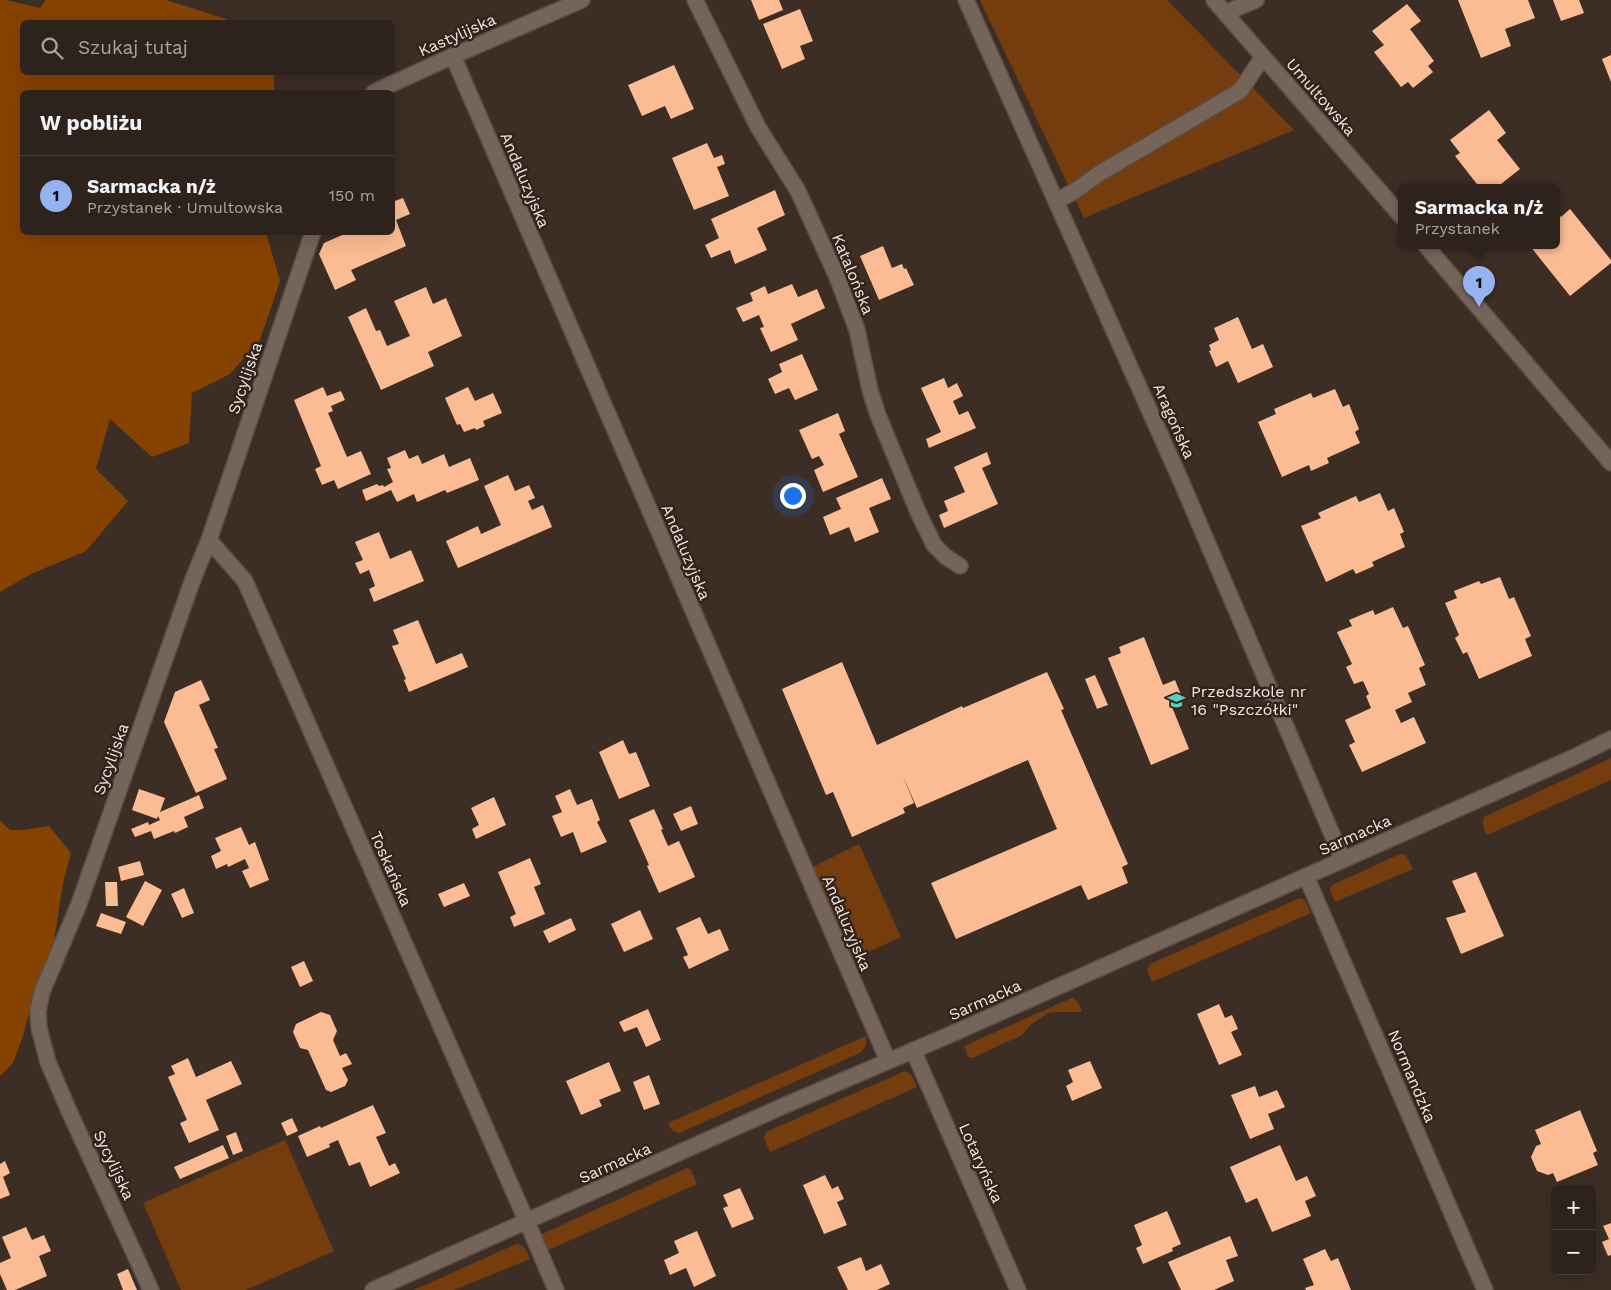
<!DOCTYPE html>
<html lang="pl">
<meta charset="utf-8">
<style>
:root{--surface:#2e221c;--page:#3a2f29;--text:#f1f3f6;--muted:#a7a4a3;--line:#493f3b;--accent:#95b2f1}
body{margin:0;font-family:"Work Sans",sans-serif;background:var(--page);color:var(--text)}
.controls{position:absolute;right:15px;bottom:15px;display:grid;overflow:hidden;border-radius:8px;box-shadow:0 5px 20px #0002}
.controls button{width:45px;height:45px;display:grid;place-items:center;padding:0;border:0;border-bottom:1px solid var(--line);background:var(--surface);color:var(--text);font:25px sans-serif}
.you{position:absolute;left:792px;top:495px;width:18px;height:18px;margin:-12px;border:4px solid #fff;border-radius:50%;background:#1a73e8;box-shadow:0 0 0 8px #1a73e833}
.badge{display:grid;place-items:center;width:32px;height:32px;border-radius:50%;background:var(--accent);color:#111;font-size:16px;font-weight:700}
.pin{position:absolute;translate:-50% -41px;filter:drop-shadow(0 1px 2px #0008)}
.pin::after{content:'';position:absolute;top:26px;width:18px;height:15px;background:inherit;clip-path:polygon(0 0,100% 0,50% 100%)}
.popup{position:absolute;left:1398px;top:184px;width:162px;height:65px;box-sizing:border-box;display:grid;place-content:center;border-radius:8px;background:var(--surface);filter:drop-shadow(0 1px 4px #0005);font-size:16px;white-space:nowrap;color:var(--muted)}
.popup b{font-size:19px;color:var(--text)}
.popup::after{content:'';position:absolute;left:50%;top:100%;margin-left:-10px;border:10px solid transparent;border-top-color:var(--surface)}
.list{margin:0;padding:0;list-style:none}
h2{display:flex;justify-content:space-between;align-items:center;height:65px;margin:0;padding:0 20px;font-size:21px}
h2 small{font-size:16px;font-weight:400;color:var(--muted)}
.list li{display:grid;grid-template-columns:32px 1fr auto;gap:15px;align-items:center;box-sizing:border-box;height:80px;padding:0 20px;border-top:1px solid var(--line)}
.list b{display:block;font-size:19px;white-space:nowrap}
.list p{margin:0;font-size:16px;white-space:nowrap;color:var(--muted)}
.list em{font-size:16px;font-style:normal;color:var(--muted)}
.icon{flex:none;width:28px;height:28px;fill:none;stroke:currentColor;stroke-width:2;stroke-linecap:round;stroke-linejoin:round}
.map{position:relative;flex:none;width:1611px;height:1290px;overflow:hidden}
.search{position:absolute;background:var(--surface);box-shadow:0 5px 20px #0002;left:20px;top:20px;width:375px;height:55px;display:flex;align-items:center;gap:12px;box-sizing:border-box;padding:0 18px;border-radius:8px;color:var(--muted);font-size:19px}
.panel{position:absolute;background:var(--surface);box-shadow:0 5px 20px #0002;left:20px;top:90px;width:375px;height:145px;border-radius:8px}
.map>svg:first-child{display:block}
.green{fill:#753d0e}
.forest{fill:#864200}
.building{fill:#fbbc93}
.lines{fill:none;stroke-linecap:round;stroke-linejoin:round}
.minor-casing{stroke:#594d44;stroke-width:18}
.minor{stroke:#75645a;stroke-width:15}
.labels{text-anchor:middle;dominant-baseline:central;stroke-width:5;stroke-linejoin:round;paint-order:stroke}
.street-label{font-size:16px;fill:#f1e8e2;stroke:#32241b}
.poi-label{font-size:16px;fill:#f1e8e2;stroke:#32241b;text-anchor:start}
</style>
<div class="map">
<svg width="1611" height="1290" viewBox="0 0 1611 1290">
<rect width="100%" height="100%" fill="#3d2e25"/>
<path class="green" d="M980,0H1167L1294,130L1084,218Z
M1611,758V780L1487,835C1484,829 1481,823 1484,817Z
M859,844L901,937L853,959L813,867Z
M1400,854L1406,855L1413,869L1335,902L1330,890L1332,885Z
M1300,898L1305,900L1311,913L1152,982L1147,970L1150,964Z
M1072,998L1077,1001L1082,1012H1051L1043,1016L1030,1025L1022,1035L972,1058L968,1057L964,1046Z
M866,1036C867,1043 866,1048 860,1053L679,1133L672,1130L668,1123Z
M905,1071L911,1074L917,1087L770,1152L764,1138L766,1132Z
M285,1140L334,1251L246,1290H181L143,1203Z
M687,1168L691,1170L697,1184L546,1251L540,1238L542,1234Z
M516,1244C525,1244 527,1252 530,1259L454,1290H414Z"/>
<path class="forest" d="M0,0H6L40,8L46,0H166L226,19L231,22H22V72L274,73V92H22V232L266,233L280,281L260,340L230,374L192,393L189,443L152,457L110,419L96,469L128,501L86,551L31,574L0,592Z
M0,821L10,830H23L49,826L71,853L63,883L54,941L34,994L23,1036L13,1063L0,1076Z"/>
<path class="building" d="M751,0H779L783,10L759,20Z
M1458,0H1528L1535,18L1505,29L1511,46L1481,58Z
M1553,0H1579L1584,13L1561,21Z
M1407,4L1421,21L1410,29L1434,61L1428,66L1433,72L1413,88L1408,82L1401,87L1374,52L1384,45L1372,31Z
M800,9L813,41L800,46L805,59L782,69L763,24Z
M1611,55V82L1602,59Z
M674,65L694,109L671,119L665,106L642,116L628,85Z
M1489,110L1506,133L1497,140L1520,169L1496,188H1480L1455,156L1460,153L1450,140Z
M707,143L714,158L722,155L725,164L717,167L729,196L694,210L672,158Z
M775,190L785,215L757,228L767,250L735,264L730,250L711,258L705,245L719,238L711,219Z
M403,198L410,214L396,220L406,246L351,270L356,280L335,290L319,254L324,243L349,232H392V202Z
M1570,209L1611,260V263L1570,296L1530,246H1556V211L1561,217Z
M883,246L892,268L902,264L904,269L906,268L914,285L879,300L860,256Z
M792,284L798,297L817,289L825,308L791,324L798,340L771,352L760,328L764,327L759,315L743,322L736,308L753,301L750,293L765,286L768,294Z
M426,287L433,304L446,298L462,336L428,352L434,366L381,390L348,317L366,308L376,331L380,330L387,346L410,336L394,301Z
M1238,317L1252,349L1263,344L1273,367L1238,383L1228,361L1216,367L1209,351L1211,350L1209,345L1219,340L1214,328Z
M802,354L818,390L795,400L789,388L775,394L768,379L782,372L779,364Z
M944,378L948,388L957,383L963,396L953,401L959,415L968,411L976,428L929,448L926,439L941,432L921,388Z
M323,387L327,396L341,391L345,400L331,406L333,411L328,413L347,457L361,451L371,474L338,489L334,480L322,485L315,469L321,466L294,400Z
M468,387L475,401L493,393L502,413L483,421L485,426L476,430L475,428L464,432L460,424L457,425L445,398Z
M1335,389L1343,407L1349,404L1359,429L1355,432L1360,443L1327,458L1329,463L1311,471L1309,465L1282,477L1258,422L1276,414L1274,409L1311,393L1313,398Z
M838,413L845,431L839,434L858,477L823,492L814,470L824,465L819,456L812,459L799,430Z
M405,450L409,459L418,455L422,464L444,454L449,467L470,458L479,480L447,493L445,490L417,502L414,494L397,502L391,490L366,501L362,490L377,484L379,486L383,485L384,487L393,482L387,469L391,468L387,458Z
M987,452L991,464L982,468L998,504L944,528L939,515L948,511L944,501L965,492L954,467Z
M508,475L515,491L529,485L535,498L528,501L532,510L543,505L552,527L458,568L446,541L478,526L481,534L501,525L484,486Z
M882,478L891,499L869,508L879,532L855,542L849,527L830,535L823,517L841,509L836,498Z
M1380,493L1388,511L1394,508L1404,532L1400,534L1405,547L1372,562L1374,566L1356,574L1353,569L1326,582L1301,526L1321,518L1318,513L1356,496L1359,502Z
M379,532L390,559L411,550L424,581L374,602L369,589L375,586L369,570L360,574L355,563L363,560L355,542Z
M1500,577L1509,599L1514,597L1531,636L1525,639L1532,656L1479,679L1467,652L1463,654L1455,638L1459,635L1445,603L1457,598L1454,591L1479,581L1481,584Z
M1393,607L1403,628L1408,626L1425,665L1419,668L1426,685L1408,693L1412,702L1395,710L1401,723L1414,717L1426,743L1362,772L1349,745L1355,742L1345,720L1371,708L1366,696L1369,694L1363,681L1354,684L1346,667L1352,664L1337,632L1352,626L1349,620L1373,610L1375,615Z
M418,620L436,664L462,653L468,667L409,692L404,680L406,679L392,646L399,644L393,630Z
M1144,637L1163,685L1175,680L1184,702L1172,707L1189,749L1151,765L1108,658L1121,653L1119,647Z
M842,662L877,745L962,706L963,708L1047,672L1064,709L1061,710L1128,864L1122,867L1128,883L1088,900L1081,885L956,939L931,883L1057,829L1028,760L917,808L902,774L914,803L903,808L905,813L852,837L833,792L826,795L782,689Z
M1095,675L1108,705L1097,709L1085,679Z
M201,680L210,700L199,705L218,748L214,749L227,779L196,793L164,722L175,692Z
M623,740L629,754L636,752L650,786L619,799L599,752Z
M139,789L165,798L160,812L199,795L204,808L184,817L188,827L175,833L174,831L154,839L151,831L135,837L131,829L148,822L149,825L160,820L158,816L157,819L132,810Z
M570,789L577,805L592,799L600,820L597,822L607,842L581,853L573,832L561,837L552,816L562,812L555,796Z
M494,797L506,825L476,839L472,829L479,825L471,808Z
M691,806L698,824L681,831L673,814Z
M654,809L663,829L661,830L668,846L679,841L695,877L659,893L647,866L649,865L629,820Z
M241,827L249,845L255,842L269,880L250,888L242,871L249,868L245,859L228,867L227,864L216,869L211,856L221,851L215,838Z
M530,858L541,884L534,887L545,914L514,927L510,917L516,914L498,872Z
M140,861L144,875L121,881L118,867Z
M1476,872L1504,936L1461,954L1446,918L1466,912L1452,881Z
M145,881L162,890L143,926L126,917Z
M105,882H117L118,906H106Z
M464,883L470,896L444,907L438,894Z
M184,888L194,913L182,918L171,894Z
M640,910L653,939L624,952L611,924Z
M101,913L126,922L121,934L96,926Z
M700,917L708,934L720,929L729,950L689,969L683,957L688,955L676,928Z
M571,918L576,930L549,943L543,931Z
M304,961L313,981L300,987L291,967Z
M1219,1004L1225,1018L1232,1015L1238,1029L1231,1032L1242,1055L1219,1065L1197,1014Z
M648,1009L661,1040L646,1047L637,1027L624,1032L619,1022Z
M321,1012L330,1015L337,1031L333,1040L340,1056L346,1053L352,1064L342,1068L348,1080L345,1086L331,1092L326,1090L308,1050L300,1048L293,1032L296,1024Z
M188,1058L196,1077L231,1061L242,1084L206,1100L219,1130L189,1143L180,1123L187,1120L168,1077L175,1074L171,1066Z
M1090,1061L1102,1088L1072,1101L1066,1086L1073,1082L1068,1070Z
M609,1062L621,1091L599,1100L602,1106L581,1115L566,1081Z
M649,1075L660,1104L644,1110L633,1082Z
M1255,1086L1259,1097L1277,1090L1285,1107L1268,1114L1274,1129L1250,1139L1231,1095Z
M373,1105L386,1133L376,1137L389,1166L395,1163L400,1173L370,1187L360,1162L349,1166L338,1140L329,1144L330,1147L307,1157L298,1136L320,1126L321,1128Z
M1580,1110L1597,1151L1593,1153L1598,1165L1557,1182L1553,1173L1548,1175L1537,1171L1531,1157L1536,1146L1541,1144L1535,1130Z
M292,1118L298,1131L287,1136L281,1123Z
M236,1132L243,1151L233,1155L226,1136Z
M223,1145L229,1158L180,1179L174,1167Z
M1280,1145L1296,1181L1307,1176L1316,1196L1305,1201L1311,1216L1272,1232L1257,1198L1246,1203L1230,1167Z
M5,1161L10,1173L3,1177L10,1195L0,1199V1164Z
M825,1175L832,1189L838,1186L844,1199L837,1202L847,1225L824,1234L803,1185Z
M740,1188L754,1219L732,1228L723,1208L728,1206L723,1195Z
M1167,1211L1181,1244L1172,1248L1173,1251L1143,1264L1136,1248L1142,1245L1134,1225Z
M1611,1223V1255L1608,1256L1602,1242L1609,1239L1603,1226Z
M26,1227L32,1240L44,1235L51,1251L39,1256L47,1276L15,1290H7L0,1274V1263L11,1258L2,1237Z
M697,1231L716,1276L694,1287L686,1268L670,1275L664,1260L679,1253L674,1241Z
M1230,1236L1238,1256L1226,1260L1234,1281L1214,1290H1181L1168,1262Z
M1325,1249L1331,1261L1338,1258L1351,1290H1306L1305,1288L1314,1285L1303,1259Z
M861,1257L866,1271L881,1264L890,1284L877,1290H848L837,1267Z
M128,1269L137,1290H123L117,1274Z"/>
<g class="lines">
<defs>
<path id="minor" d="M695,0L758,127L798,191L837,277L857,330L870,390L878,415L918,512L934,545L946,557L960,566
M966,0L1181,481L1343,860
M1214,0L1402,217
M1225,13L1256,0
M453,56L888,1061
M374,92L453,56L582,0
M1056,201L1075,191L1100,173L1240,91L1263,57
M1426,246L1611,463
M209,540L245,581L527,1222L556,1290
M1306,876L1485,1290
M913,1050L1018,1290
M151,1290L69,1111L48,1062L39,1028L38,1011L42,992L79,904L193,579L209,540L313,232
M373,1290L781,1107L947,1036L1572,758L1611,739"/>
</defs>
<use href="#minor" class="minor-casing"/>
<use href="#minor" class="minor"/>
</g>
<defs>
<symbol id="school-bare" viewBox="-9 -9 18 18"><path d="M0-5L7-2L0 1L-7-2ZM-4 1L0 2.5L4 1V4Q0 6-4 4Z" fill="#5acebc" stroke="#32241b" stroke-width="2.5" paint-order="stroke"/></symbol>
</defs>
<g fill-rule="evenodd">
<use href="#school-bare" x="1164" y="688" width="25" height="25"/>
</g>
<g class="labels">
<g class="street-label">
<text transform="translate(457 35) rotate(-24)">Kastylijska</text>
<text transform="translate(1321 97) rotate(49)">Umultowska</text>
<text transform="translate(525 180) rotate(67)">Andaluzyjska</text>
<text transform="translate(853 274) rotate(68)">Katalońska</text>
<text transform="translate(245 378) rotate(-71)">Sycylijska</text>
<text transform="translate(1174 421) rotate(66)">Aragońska</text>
<text transform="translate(686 552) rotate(67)">Andaluzyjska</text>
<text transform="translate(111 759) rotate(-70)">Sycylijska</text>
<text transform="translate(1355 835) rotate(-24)">Sarmacka</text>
<text transform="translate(391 869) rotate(66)">Toskańska</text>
<text transform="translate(847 923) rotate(67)">Andaluzyjska</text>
<text transform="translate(985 1000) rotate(-24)">Sarmacka</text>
<text transform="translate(1412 1076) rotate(67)">Normandzka</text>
<text transform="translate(615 1163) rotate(-24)">Sarmacka</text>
<text transform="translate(981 1163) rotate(66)">Lotaryńska</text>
<text transform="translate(114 1165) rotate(65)">Sycylijska</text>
</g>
<g class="poi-label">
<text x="1191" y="691">Przedszkole nr<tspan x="1191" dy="18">16 "Pszczółki"</tspan></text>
</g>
</g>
</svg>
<div class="controls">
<button>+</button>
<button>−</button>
</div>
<div class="you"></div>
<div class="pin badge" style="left:1479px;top:307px">1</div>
<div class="popup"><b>Sarmacka n/ż</b>Przystanek</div>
<div class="search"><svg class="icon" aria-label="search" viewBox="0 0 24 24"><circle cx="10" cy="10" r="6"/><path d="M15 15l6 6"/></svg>Szukaj tutaj</div>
<section class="panel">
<h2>W pobliżu<small></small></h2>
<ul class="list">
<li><span class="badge">1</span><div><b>Sarmacka n/ż</b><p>Przystanek · Umultowska</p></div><em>150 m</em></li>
</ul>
</section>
</div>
